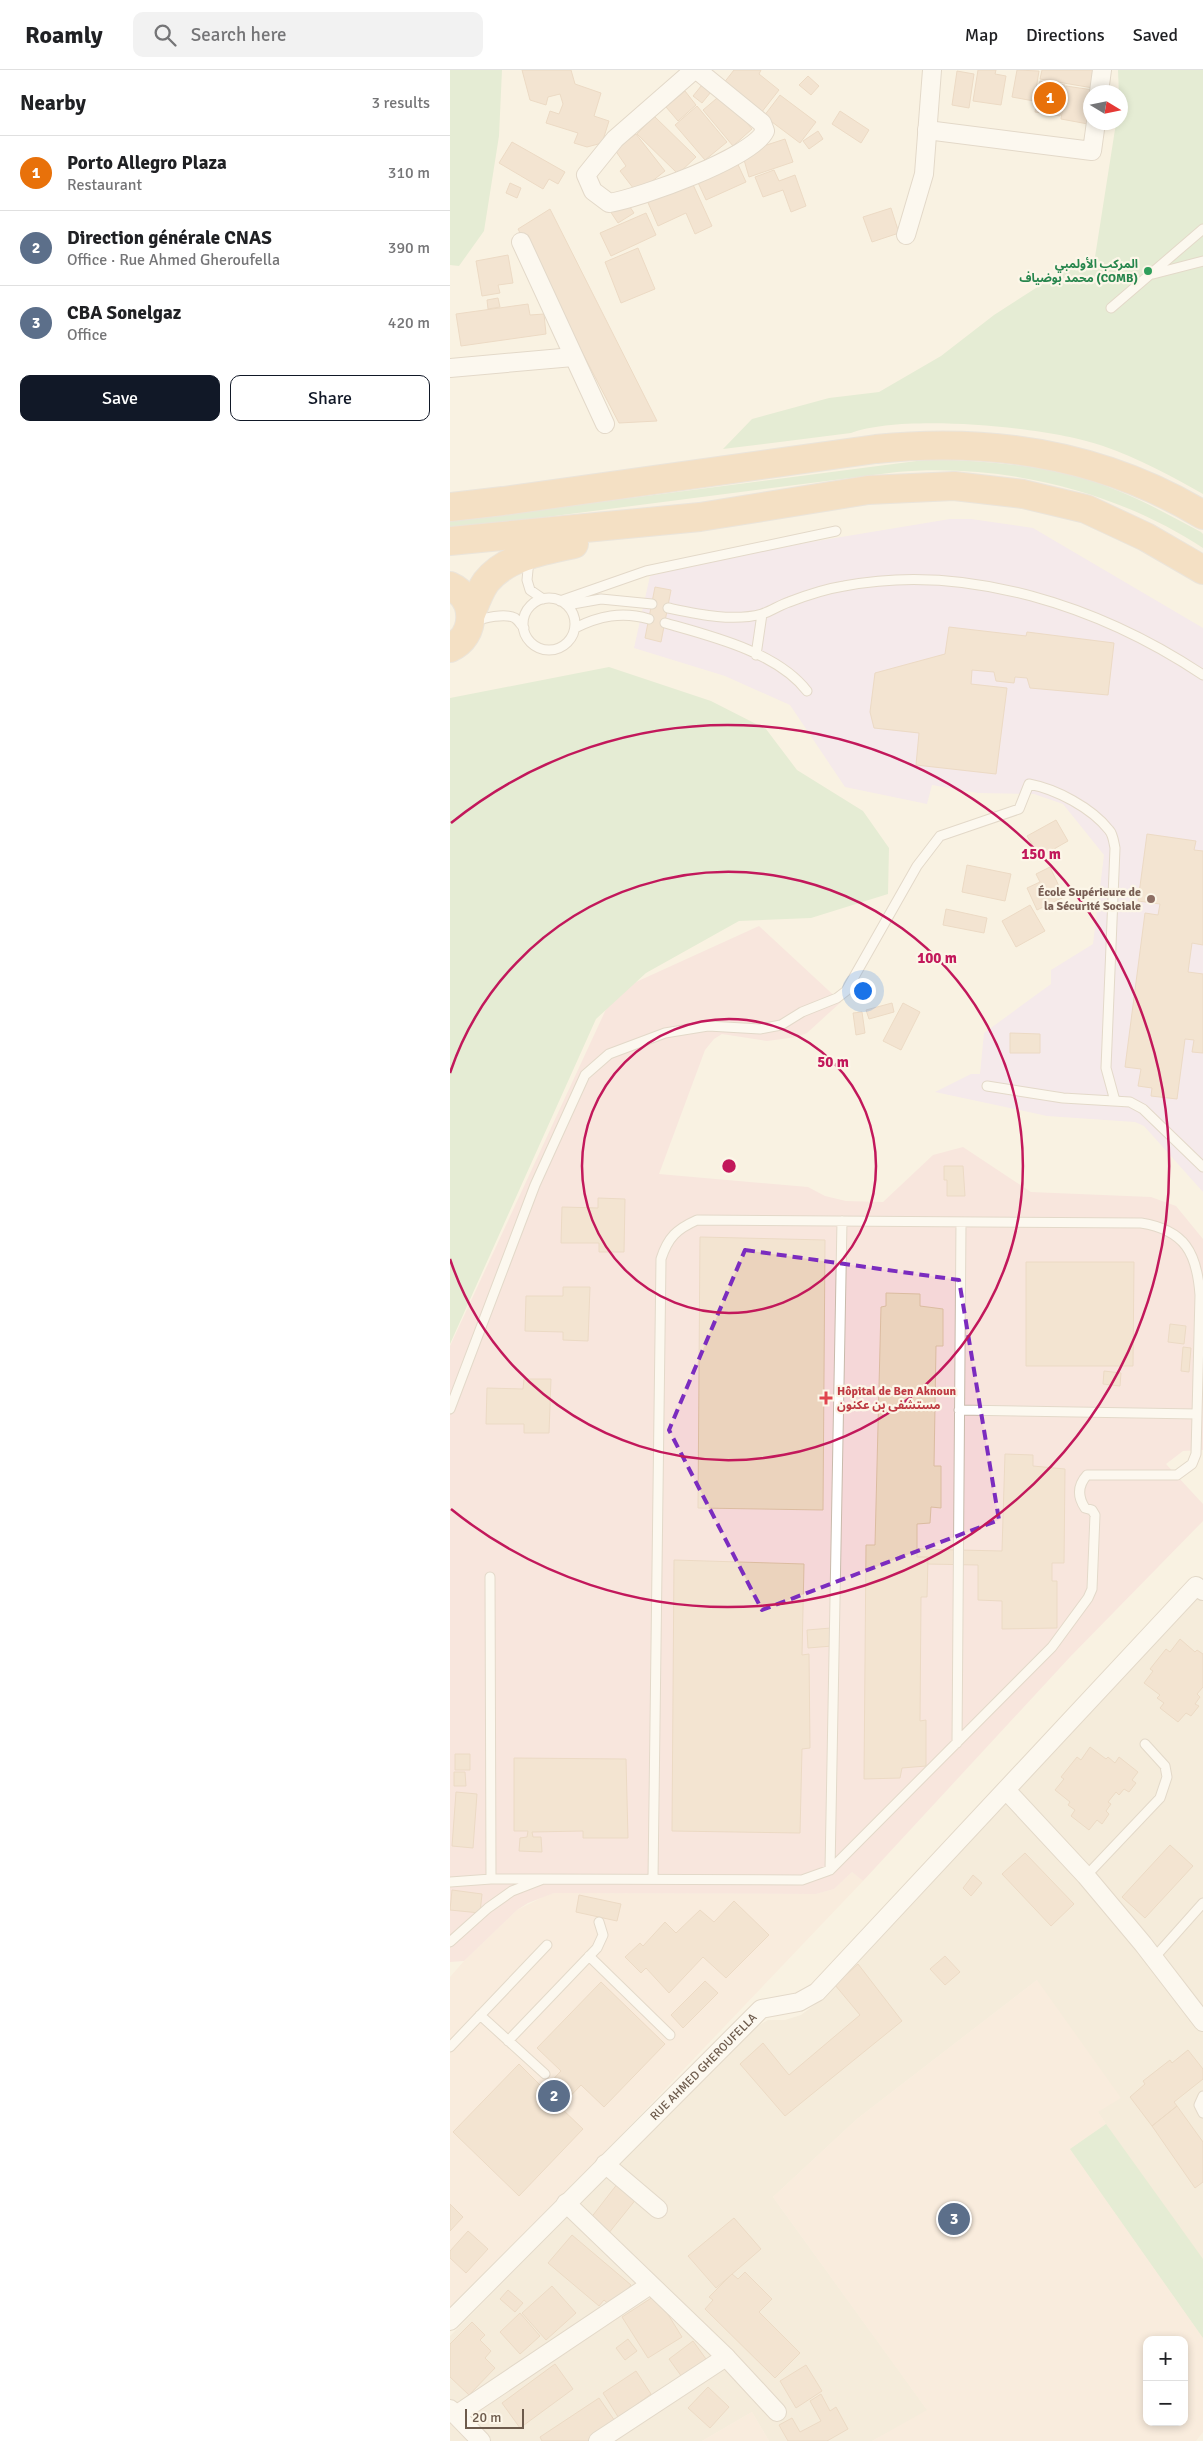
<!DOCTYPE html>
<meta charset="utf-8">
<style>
:root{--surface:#fff;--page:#f2f2f2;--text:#202124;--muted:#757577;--line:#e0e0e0;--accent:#111827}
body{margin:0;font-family:Signika,"Noto Sans Arabic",sans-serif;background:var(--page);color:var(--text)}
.controls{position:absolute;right:15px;bottom:15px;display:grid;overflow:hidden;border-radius:10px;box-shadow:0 2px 8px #0003}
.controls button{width:45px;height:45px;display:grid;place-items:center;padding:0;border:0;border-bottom:1px solid var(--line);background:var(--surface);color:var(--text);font:25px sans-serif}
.compass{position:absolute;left:633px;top:15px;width:45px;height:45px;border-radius:50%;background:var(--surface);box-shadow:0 2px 8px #0003;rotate:100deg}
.scale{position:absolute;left:15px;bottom:12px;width:59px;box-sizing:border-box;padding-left:5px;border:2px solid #6d5b4c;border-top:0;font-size:14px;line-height:18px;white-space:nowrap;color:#6d5b4c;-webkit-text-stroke:4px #fcf6e8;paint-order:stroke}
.you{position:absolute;left:412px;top:920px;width:18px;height:18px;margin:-12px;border:4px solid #fff;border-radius:50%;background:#1a73e8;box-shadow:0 0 0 8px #1a73e833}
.badge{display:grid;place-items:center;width:32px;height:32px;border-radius:50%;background:var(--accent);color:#fff;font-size:16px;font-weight:700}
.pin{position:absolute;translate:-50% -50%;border:2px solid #fff;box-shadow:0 1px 5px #0006}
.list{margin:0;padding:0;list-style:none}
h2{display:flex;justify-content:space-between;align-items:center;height:65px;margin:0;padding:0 20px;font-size:21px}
h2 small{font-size:16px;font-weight:400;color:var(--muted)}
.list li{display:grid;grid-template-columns:32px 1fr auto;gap:15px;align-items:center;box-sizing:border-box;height:75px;padding:0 20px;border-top:1px solid var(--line)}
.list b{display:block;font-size:19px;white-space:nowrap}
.list p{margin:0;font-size:16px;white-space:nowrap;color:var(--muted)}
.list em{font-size:16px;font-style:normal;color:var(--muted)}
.actions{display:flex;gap:10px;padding:15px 20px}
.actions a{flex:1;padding:11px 0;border:1px solid var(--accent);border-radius:10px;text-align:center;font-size:18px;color:var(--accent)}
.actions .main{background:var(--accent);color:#fff}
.icon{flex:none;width:28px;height:28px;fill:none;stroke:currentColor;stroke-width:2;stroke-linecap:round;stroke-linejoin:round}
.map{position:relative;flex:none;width:753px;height:2371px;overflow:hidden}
header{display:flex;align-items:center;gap:30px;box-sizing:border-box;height:70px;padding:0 25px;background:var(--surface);border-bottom:1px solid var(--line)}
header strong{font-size:24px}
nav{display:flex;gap:28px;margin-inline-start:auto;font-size:18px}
.search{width:350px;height:45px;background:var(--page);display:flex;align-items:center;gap:12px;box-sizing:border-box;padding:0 18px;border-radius:10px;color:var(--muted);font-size:19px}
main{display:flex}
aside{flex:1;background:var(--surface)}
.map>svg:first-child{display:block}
.residential{fill:#efe4d2}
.commercial{fill:#f8e4d7;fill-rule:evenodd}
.education{fill:#efdff5}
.medical{fill:#f5d7d8}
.green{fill:#cde4c3}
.building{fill:#ebd3bd;stroke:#dbbca0}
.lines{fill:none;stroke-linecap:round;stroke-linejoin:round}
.service-casing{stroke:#c8baab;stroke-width:11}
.minor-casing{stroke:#c8baab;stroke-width:20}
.trunk-casing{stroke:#d9d4d0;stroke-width:30}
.service{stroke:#fff;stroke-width:9}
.minor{stroke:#fff;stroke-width:18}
.trunk{stroke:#eecaa1;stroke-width:28}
.marked{fill:none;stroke:#7b2cbf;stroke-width:4;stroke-dasharray:10 6;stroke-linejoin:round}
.ring{fill:none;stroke:#c2185b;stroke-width:2.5}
.leisure-dot{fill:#2e9e5b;stroke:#fcf6e8;stroke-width:2}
.education-dot{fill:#8d6e63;stroke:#fcf6e8;stroke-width:2}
.health-dot{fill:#e0444e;stroke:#fcf6e8;stroke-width:2}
.labels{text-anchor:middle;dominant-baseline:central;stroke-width:4.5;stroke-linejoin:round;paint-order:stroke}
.leisure-label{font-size:12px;font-weight:bold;fill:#27864d;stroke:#fcf6e8;text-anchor:end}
.education-label{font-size:12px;font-weight:bold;fill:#785e54;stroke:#fcf6e8;text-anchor:end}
.health-label{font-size:12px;font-weight:bold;fill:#be3a42;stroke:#fcf6e8;text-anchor:start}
.street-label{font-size:12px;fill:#6d5b4c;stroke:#fcf6e8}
.centre{fill:#c2185b;stroke:#fcf6e8;stroke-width:2.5}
.ring-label{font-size:15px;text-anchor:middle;font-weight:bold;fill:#c2185b;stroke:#fcf6e8;stroke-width:4.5;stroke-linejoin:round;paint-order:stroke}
</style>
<header>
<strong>Roamly</strong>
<div class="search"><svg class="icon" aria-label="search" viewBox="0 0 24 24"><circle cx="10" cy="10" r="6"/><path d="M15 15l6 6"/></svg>Search here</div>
<nav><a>Map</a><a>Directions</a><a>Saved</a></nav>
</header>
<main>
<aside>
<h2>Nearby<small>3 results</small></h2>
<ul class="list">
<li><span class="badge" style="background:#e8710a">1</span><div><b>Porto Allegro Plaza</b><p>Restaurant</p></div><em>310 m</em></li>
<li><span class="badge" style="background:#5c6f8a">2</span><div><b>Direction générale CNAS</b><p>Office · Rue Ahmed Gheroufella</p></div><em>390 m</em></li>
<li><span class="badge" style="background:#5c6f8a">3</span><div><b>CBA Sonelgaz</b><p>Office</p></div><em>420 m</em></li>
</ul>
<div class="actions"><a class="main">Save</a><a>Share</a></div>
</aside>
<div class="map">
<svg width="753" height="2371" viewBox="0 0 753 2371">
<rect width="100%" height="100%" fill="#f9f2e2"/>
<path class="residential" d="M753,1516V2268L620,2079L656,2054L648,2042L587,1910L407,2049L323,2127L478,2341L422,2371H319L302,2342L252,2371H0V2266L306,1957L318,1950H335L351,1945L367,1933Z"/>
<path class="commercial" d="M402,1802L413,1811L155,2082L0,2237V1907L14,1891L67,1840L95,1826L104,1823L366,1824L384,1819Z
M587,1910L671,2028L648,2042L656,2054L620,2079L753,2268V2362L746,2371H422L477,2340L323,2127L407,2049ZM697,2270H734V2352H697Z
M302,2342L319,2371H252Z"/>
<path class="education" d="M500,449H521L583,458L753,558V1122L694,1056L685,1052L597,1046L485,1022L521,1004H530L534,963L601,914V900L643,874L654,785L613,734L584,724L528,723L482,715L477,734L395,717L340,635L275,606L184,578L200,506L250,493L361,472Z"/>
<path class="medical" d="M309,856L391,932L357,963L347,967L317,971L272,964L264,969L255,980L209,1104L358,1117L375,1126L396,1131L433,1132L483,1085L513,1077L581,1122L701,1127L726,1136L753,1169V1380L733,1381L716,1394L753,1434V1451L620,1587L413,1811L402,1802L384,1819L366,1824L104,1823L78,1833L67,1840L14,1891L0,1892V1276L164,922Z"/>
<path class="green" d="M0,0H52L49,66L34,161L9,196L0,195Z
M668,0H753V424C721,406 688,388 653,376C600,357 454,343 401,363L273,379L302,349L379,328L429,322L491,286L544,245L614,200L645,187L666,53L670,52Z
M482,389C531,391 582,394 629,407C672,419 712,441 751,462L753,464V478C665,420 552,393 447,402L73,450L0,457V449L134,434Z
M159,597L261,631L316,659L347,700L413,741L439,778L438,824L361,848L289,851L196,903L146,949L0,1274V628Z
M656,2054L753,2189V2268L620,2079Z"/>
<path class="building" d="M72,0H121L125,14L151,23L144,46L159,51L152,73L137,77L124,73L128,63L96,53L100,41L109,44L113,34L110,24L98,27L96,35L80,30Z
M284,0H311L309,4L329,20L311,43L273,14Z
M528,0H546L545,4L556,6L551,35L523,31Z
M567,0L589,1L584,31L562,27Z
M592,0H646L643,18L590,9Z
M507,1L524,4L519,38L502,35Z
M358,6L369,16L361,25L349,15Z
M256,10L265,17L252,33L243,26Z
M590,11L615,15L610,46L585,42Z
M616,16L643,20L640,22L638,54L611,49Z
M235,21L246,35L228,51L216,37Z
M273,23L302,59L283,76L253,40Z
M330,25L366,52L350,73L314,46Z
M247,36L277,72L255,90L225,55Z
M390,41L419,60L411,73L382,54Z
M204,46L246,87L228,104L187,64Z
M368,61L373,69L359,79L353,71Z
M186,64L215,101L187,123L170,101L176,96L165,80Z
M335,69L343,92L299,107L292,83Z
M62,72L115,102L108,114L99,109L93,119L49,93Z
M285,88L296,112L256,130L245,106Z
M324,100L329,111L345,105L356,136L341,142L333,120L313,127L305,107Z
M240,108L262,156L245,164L236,143L208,156L196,128Z
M60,113L71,118L67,128L56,123Z
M176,131L184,143L168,153L160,141Z
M441,138L449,163L422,172L413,147Z
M100,139L207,351L169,353L68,159Z
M196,143L206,165L161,186L150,163Z
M188,178L205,219L171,233L155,192Z
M58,185L63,213L48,215L50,223L32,226L26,191Z
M48,228L50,237L38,239L37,230Z
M78,234L80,245L94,244L96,264L11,276L6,244Z
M205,517L221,520L211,572L195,568Z
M499,557L576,566L577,562L664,573L658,625L580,618L577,608L565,607L564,613L546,611L544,602L522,600L521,614L557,618L546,704L466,695L469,663L424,658L420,642L425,603L495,584Z
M606,750L618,771L590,787L577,766Z
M697,764L746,771L744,780L753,781V875L742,873L738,902L753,904V983L742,982L744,970L735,969L727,1029L701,1026L702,1018L688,1016L691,999L675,997L695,843L708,845L710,834L688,831Z
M517,795L561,804L555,831L512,822Z
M600,797L614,827L587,840L577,818L590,812L586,804Z
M580,835L595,861L566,877L552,851Z
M496,839L537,848L534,863L493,855Z
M442,933L444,942L419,949L416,940Z
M453,933L470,942L451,980L433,971Z
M412,942L415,963L406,965L403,943Z
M560,963L590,964V983H560Z
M494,1096H513L515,1126H497V1110H494Z
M148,1128L175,1129L174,1182H149V1173H111L112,1137L148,1138Z
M250,1167L375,1170L373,1440L248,1438Z
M576,1192H684L683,1296H576Z
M113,1217H140L138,1271L113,1270V1262L75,1261L76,1226H113Z
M436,1223L470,1224V1236L493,1239V1276H486L484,1396H491V1438L481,1437L480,1453L467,1454V1487H478L477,1527H471L470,1651L476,1650V1696L452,1698L450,1708L414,1709L416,1475H425L431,1237L436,1236Z
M720,1254L736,1256L734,1274L718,1272Z
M733,1277L741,1278L739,1302L731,1301Z
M654,1301L671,1303L670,1316L653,1314Z
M74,1309H101L99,1363H74V1354H36L37,1318L73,1319Z
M555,1384L583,1385V1396L615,1399L614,1493H602V1511H607V1558L552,1559V1531L528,1530V1495L477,1494L478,1487H467V1479L552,1481Z
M224,1490L354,1494L352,1585L359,1584L360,1678L352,1679L350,1763L222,1761Z
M381,1558L382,1576L358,1578L357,1560Z
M730,1569L745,1582L747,1580L753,1584V1617L747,1624L750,1627L745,1634L749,1636L741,1646L736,1643L728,1652L710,1638L714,1633L707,1628L710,1625L694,1613L703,1601L700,1599L716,1579L720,1582Z
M640,1677L656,1689L658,1687L665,1693L669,1687L688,1702L682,1710L686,1713L679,1722L674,1719L669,1725L666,1722L658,1732L661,1734L656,1741L659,1744L652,1754L647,1750L639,1760L621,1746L625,1740L618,1735L620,1732L605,1720L614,1709L611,1707L627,1687L631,1690Z
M5,1684H20V1700H5Z
M64,1688L176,1689L178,1768H133V1761L82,1762L83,1767H91L92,1782L69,1781L70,1768L77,1767L78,1761H64Z
M4,1702H15L16,1716H4Z
M6,1722L27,1724L23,1778L2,1776Z
M720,1775L743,1796L695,1848L672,1827Z
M575,1783L624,1834L601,1856L552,1804Z
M523,1805L532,1813L521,1826L513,1818Z
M2,1820L32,1824L30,1843L0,1840Z
M129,1825L171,1834L167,1851L126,1842Z
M284,1831L319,1865L276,1908L253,1887L219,1923L196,1898L191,1903L175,1887L190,1873L193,1876L215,1852L226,1863L250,1840L264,1852Z
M495,1886L510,1902L495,1915L480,1899Z
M408,1894L452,1951L335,2046L290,1994L313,1973L339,2005L378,1972L410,1945L385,1915Z
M255,1911L268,1923L233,1958L221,1945Z
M151,1912L215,1974L154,2037L131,2015L110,2037L133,2059L69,2126L3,2062L69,1994L94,2019L111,2001L87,1978Z
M738,1980L753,1999V2009L724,2032L727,2036L702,2056L680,2027L695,2014L693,2011L720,1990L722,1993Z
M727,2036L753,2072V2112L745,2118L702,2056Z
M168,2113L187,2128L158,2164L140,2149Z
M0,2134L13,2147L0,2161Z
M284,2148L311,2179L266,2218L238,2186Z
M18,2161L38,2179L16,2203L0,2188V2181Z
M122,2165L181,2215L162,2237L154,2230L149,2236L98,2193Z
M295,2202L322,2229L309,2242L350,2283L325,2308L255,2239L263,2230L259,2227L282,2204L288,2209Z
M102,2216L126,2243L96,2270L72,2243Z
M58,2220L73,2233L65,2242L50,2229Z
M206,2225L232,2267L198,2288L172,2247Z
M70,2243L90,2266L70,2284L50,2262Z
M22,2252L35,2265L30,2270L41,2281L35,2288L45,2298L19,2325L0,2307V2274Z
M178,2269L187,2281L175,2290L166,2278Z
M243,2271L256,2289L232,2307L219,2289Z
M105,2294L123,2319L70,2358L52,2333Z
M356,2295L372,2321L346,2338L330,2311Z
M186,2301L201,2324L186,2335L190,2341L172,2353L153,2323Z
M258,2317L279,2337L260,2358L238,2338Z
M371,2324L380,2341L386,2337L398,2359L377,2371H338L329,2355L342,2348L350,2362L371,2351L360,2331Z
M149,2328L167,2354L141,2371H92L90,2367Z"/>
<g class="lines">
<defs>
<path id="service" d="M703,204L753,191
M661,238L753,159
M79,490L77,510L80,520L93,529
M73 554a26 26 0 1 1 52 0a26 26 0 1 1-52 0Z
M110,531L196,501L386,461
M117,535L151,529L202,534
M218,538C247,544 282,552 312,544C321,541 330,535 339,532C357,525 375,519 394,516C517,492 651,537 753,605
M24,553C33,547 56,543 65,548C69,551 71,555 74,558
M215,553C261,566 327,582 357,621
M125,558C149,546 172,541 199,549
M306,585L312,544
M537,1016L613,1028L680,1032L693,1039L753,1097
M0,1339L85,1115L135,1005L159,984L215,963L258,956L310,959L331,955L352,942L387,928L396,921L467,796L490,766L569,739L579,714C606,719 642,738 659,760C663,764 664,773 665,778L656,998L665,1031
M509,1340L747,1344
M40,1507L41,1809
M507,1673L511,1152
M380,1800L392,1151
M636,1806L710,1728L717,1707L715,1696L695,1674
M93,1809L352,1810L380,1800L602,1577L638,1528L642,1519L645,1445L642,1440L635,1438C627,1426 628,1415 637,1405H727L742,1394L746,1384L750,1225C747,1183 735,1160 691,1153L247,1150C227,1159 218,1167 211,1189L203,1809
M0,1812L41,1809H93L62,1821L38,1838L0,1872
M139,1886L220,1965
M704,1888L753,1833
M30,1945L95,2004
M58,1971L147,1878L153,1865L149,1852
M0,1977L97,1875
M753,2026L749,2035L753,2043"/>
<g id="minor">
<path d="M244,0L165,69L136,105L143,121L159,133C190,128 302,88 315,61L312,53L247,0"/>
<path d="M649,22L652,0"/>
<path d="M477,60L642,81L646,52"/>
<path d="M456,165L474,104L482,0"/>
<path d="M71,172L155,354"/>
<path d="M0,298L123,287"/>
<path d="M556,1720L636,1806L693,1874L753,1952"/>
<path d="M155,2094L208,2139"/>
<path d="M116,2133L276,2287L327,2342"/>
<path id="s1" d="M0,2251L311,1939L349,1932L367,1922L746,1516L753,1521"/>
<path d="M0,2339L31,2371"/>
<path d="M6,2345L200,2215"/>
<path d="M148,2371L276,2287"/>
</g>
<path id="trunk" d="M0,437L53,431L426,379C542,367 652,384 753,445
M0,471L250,447L418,420L504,416L573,424L636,439L696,467L753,500
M0,516C27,528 27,566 0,578
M21,544C25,534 29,522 36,512C55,487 95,480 124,474"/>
</defs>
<use href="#service" class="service-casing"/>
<use href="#minor" class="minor-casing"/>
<use href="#trunk" class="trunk-casing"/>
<use href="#service" class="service"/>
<use href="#minor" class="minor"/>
<use href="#trunk" class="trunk"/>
</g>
<path d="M0 0H753V2371H0ZM295,1180L509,1210L549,1450L312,1540L219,1360Z" fill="#f9f2e2" fill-opacity=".55" fill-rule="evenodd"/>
<path class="marked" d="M295,1180L509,1210L549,1450L312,1540L219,1360Z"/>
<g class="ring">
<circle cx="279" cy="1096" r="147"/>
<path d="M0 1003A294 294 0 1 1 0 1189"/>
<path d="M1 753A441 441 0 1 1 1 1439"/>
</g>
<circle class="leisure-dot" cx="698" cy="201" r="5"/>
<circle class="education-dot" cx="701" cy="829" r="5"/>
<path class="health-dot" d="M373.5 1320.5h5v5h5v5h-5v5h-5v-5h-5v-5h5z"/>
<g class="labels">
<g class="leisure-label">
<text x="688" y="194">المركب الأولمبي<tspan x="688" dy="14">محمد بوضياف (COMB)</tspan></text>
</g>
<g class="education-label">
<text x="691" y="822">École Supérieure de<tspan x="691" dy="14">la Sécurité Sociale</tspan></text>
</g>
<g class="health-label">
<text x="387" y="1321">Hôpital de Ben Aknoun<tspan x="387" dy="14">مستشفى بن عكنون</tspan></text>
</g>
<g class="street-label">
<text stroke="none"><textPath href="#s1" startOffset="359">RUE AHMED GHEROUFELLA</textPath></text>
</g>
</g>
<circle cx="279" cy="1096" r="8" class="centre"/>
<g class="ring-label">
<text x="591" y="789">150 m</text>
<text x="487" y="893">100 m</text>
<text x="383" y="997">50 m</text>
</g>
</svg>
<div class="controls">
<button>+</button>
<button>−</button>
</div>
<svg class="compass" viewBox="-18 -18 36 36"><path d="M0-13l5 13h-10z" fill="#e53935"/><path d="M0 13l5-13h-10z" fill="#757577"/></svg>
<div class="scale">20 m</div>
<div class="you"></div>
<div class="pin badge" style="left:600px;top:28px;background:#e8710a">1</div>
<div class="pin badge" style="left:104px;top:2026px;background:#5c6f8a">2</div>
<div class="pin badge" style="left:504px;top:2149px;background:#5c6f8a">3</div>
</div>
</main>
